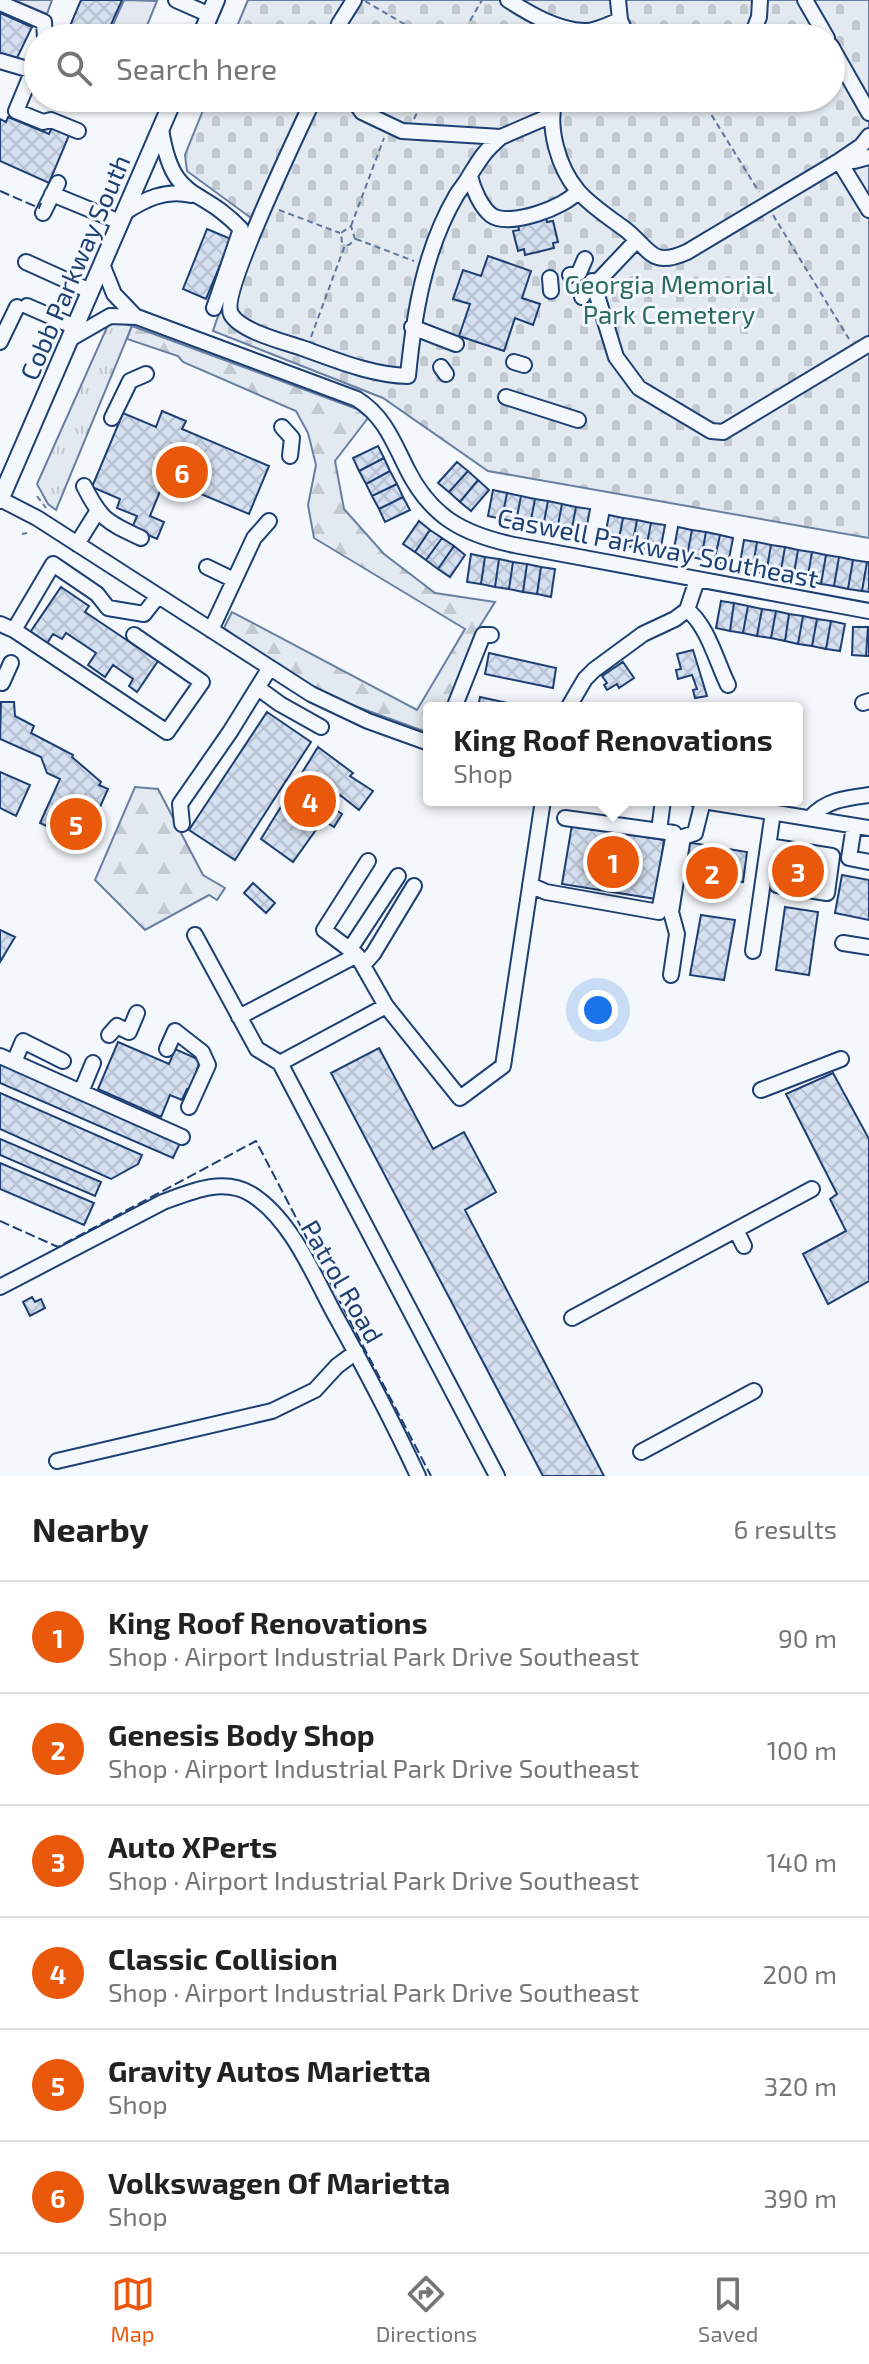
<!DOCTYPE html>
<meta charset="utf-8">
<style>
:root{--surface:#fff;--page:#f2f2f2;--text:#222;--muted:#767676;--line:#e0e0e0;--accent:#ea580c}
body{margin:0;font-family:"Exo 2",sans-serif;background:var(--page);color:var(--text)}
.you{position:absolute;left:598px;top:1010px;width:28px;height:28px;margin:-20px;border:6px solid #fff;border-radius:50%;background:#1a73e8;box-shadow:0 0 0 12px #1a73e833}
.badge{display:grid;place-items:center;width:52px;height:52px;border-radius:50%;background:var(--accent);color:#fff;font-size:26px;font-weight:700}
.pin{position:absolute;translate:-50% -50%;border:4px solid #fff;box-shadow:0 2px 8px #0006}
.popup{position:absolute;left:423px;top:702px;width:380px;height:104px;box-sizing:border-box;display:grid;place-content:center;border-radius:8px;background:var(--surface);filter:drop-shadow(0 2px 6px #0005);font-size:26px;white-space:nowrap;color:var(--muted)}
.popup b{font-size:30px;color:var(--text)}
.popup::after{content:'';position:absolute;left:50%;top:100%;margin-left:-16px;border:16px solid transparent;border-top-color:var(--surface)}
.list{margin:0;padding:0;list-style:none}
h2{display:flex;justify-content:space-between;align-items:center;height:104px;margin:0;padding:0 32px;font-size:34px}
h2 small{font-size:26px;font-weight:400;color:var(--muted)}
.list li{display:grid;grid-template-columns:52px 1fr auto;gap:24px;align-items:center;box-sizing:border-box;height:112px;padding:0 32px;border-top:2px solid var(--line)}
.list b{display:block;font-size:30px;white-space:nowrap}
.list p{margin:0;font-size:26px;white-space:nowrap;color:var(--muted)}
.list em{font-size:26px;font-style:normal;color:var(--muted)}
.icon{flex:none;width:44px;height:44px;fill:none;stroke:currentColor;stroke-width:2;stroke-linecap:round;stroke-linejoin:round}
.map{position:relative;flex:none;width:869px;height:1476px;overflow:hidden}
.search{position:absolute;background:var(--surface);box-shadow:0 2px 6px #0004;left:24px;right:24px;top:24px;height:88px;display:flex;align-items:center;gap:20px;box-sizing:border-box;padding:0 28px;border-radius:44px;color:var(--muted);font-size:30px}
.sheet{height:776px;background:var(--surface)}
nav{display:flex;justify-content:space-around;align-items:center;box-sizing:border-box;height:112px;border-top:2px solid var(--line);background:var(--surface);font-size:22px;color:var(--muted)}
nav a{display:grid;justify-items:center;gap:4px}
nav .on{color:var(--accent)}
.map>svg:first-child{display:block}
.grass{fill:url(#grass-tufts);stroke:#687fa3;stroke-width:2}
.forest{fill:url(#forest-firs);stroke:#687fa3;stroke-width:2}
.cemetery{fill:url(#cemetery-stones);stroke:#687fa3;stroke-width:2}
.parking{fill:#e3e8f0;stroke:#687fa3;stroke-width:2}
.building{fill:url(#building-cross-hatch);stroke:#1d3f73;stroke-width:2}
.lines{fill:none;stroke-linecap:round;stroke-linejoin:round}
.minor-casing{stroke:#1d3f73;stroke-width:18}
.major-casing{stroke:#1d3f73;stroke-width:20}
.path{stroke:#5e769c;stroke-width:2;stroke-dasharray:6 4;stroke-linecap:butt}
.minor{stroke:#f4f7fb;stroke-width:14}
.major{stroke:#f4f7fb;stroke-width:16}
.fence{stroke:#1d3f73;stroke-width:2;stroke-dasharray:10 4;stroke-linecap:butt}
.labels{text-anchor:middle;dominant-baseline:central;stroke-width:6;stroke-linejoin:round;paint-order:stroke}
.street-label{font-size:26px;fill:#1d3f73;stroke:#f4f7fb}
.park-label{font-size:26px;fill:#2c6c60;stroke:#f4f7fb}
</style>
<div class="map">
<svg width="869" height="1476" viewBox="0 0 869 1476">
<defs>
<pattern id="grass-tufts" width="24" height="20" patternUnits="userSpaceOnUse" patternTransform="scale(2)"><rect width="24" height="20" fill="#e3e9f0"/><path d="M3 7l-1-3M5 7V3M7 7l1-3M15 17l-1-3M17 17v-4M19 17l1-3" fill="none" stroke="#c2c9d1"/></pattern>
<pattern id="forest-firs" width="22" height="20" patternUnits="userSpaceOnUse" patternTransform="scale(2)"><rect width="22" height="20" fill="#e3e9f0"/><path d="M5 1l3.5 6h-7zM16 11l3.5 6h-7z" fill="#c2c9d1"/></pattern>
<pattern id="cemetery-stones" width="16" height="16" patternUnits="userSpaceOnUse" patternTransform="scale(2)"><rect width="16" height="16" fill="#e3e9f0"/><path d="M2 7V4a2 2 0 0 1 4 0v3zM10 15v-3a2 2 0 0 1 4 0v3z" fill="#c2c9d1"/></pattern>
<pattern id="building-cross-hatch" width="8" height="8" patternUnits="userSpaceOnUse" patternTransform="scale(2)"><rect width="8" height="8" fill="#d5e0f0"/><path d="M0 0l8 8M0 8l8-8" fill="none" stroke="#b6c1d1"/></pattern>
</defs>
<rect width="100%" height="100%" fill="#f4f7fb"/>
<path class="grass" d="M118,322L132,326L56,510L48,504L37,484L108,325Z"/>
<path class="forest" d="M132,326L357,409L368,418L335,461L344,509L384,554L435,593L495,602L475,634L448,708H429V733L330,697L273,663L224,628L232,612L417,710L465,629L314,538L308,505L316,465L308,433L296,411L183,362L178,356L127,339Z
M135,787L158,789L203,875L225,888L217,900L209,895L145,930L95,880Z"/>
<path class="cemetery" d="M248,0H869V538L488,471L383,398L213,331L251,218L187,171L185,155L208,98H831V38H232Z"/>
<path class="parking" d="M14,0H52L47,14Z
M124,0L157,1L142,38H107Z"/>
<path class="building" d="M81,0H122L105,38H77L67,33Z
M0,13L32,27L16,60L0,53Z
M8,117L49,134L53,125L70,133L49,183L0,161V119L6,122Z
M546,218L547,222L553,221L558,242L553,243L554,248L525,255L524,249L518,251L513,231L519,230L518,224Z
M207,229L231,239L206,299L183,289Z
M488,256L531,271L522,298L540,304L533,325L515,318L504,351L459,336L470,304L453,299L463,270L481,276Z
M162,411L186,421L182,429L269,466L249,514L165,479L150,516L164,522L157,539L132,528L137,516L117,508L120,499L92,487L123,413L156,427Z
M378,446L384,458L359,471L353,458Z
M384,458L390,471L366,484L359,471Z
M457,462L468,471L449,492L438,483Z
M390,471L397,484L372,496L366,484Z
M468,471L478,480L460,502L449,492Z
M478,480L489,490L471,511L460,502Z
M397,484L403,497L379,509L372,496Z
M493,490L507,493L502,519L488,516Z
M507,493L521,496L516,522L502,519Z
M521,496L535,499L530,525L516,522Z
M403,497L410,510L385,522L379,509Z
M535,499L548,501L543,527L530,525Z
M548,501L562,504L557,530L543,527Z
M562,504L576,507L571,533L557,530Z
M576,507L590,509L585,536L571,533Z
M609,515L623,518L618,544L604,542Z
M623,518L637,520L632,547L618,544Z
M637,520L651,523L646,549L632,547Z
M419,521L430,530L415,552L403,544Z
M651,523L665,525L660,552L646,549Z
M678,527L692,530L687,556L673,554Z
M430,530L442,538L426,560L415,552Z
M692,530L706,532L701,559L687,556Z
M706,532L720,535L714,562L701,559Z
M720,535L733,538L728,564L714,562Z
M442,538L454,546L438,569L426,560Z
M744,540L757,542L752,572L739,569Z
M757,542L771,545L766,574L752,572Z
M771,545L785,547L780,576L766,574Z
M454,546L465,555L450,577L438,569Z
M785,547L798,550L793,579L780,576Z
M798,550L812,552L807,581L793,579Z
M812,552L826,555L821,584L807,581Z
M471,554L485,557L481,584L467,582Z
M826,555L839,557L834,586L821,584Z
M485,557L499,559L495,587L481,584Z
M839,557L853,560L848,589L834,586Z
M499,559L513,562L509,589L495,587Z
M853,560L867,562L862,591L848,589Z
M513,562L527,564L523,592L509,589Z
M867,562H869V592L862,591Z
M527,564L541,567L537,594L523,592Z
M541,567L555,569L551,597L537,594Z
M61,587L89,606L85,612L158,661L137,692L129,686L133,679L113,665L105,677L88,665L96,653L66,633L62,639L53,634L46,645L29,634Z
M721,601L734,603L730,631L716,628Z
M734,603L748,606L743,633L730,631Z
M748,606L762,609L757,636L743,633Z
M762,609L776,611L771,638L757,636Z
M776,611L789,614L785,641L771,638Z
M789,614L803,616L798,644L785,641Z
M803,616L817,619L812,646L798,644Z
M817,619L831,621L826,649L812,646Z
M831,621L845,624L840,651L826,649Z
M853,627H868L866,656L852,655Z
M868,627H869V656H866Z
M693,650L707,696L695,698L693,690L697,689L692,675L678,679L676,670L681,669L677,654Z
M489,653L556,668L553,688L485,674Z
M623,662L634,678L619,688L617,684L607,690L604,685L607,683L602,676Z
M480,697L530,708H478Z
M1,702H14L15,716L34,726L31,733L73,755L72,757L101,782L99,785L108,789L84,843L40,823L60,779L47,773L41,757L0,739Z
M267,712L311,742L235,860L189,830Z
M318,747L353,773L350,776L373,791L359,810L340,795L331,807L342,814L334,827L323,820L293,862L261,839Z
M0,772L30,785L16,816L0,808Z
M572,825L664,840L656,899L562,884Z
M686,842L747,852L743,882L682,872Z
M773,856L826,864L822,886L770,878Z
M842,875L869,880V920L835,913Z
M253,883L275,903L266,913L244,893Z
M785,907L818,912L809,975L776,970Z
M701,915L735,920L724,980L690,975Z
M0,930L15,937L0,962Z
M118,1042L169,1064L175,1049L200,1060L191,1090L187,1089L182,1100L170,1095L161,1117L98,1089Z
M379,1048L433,1149L464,1132L496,1192L465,1210L604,1476H543L331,1073Z
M0,1063L181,1141L173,1158L0,1083Z
M833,1073L869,1139V1281L828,1304L803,1254L846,1231L830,1199L837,1194L786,1094Z
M0,1093L142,1155L138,1164L111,1179L0,1129Z
M0,1139L101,1182L95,1196L0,1155Z
M0,1163L94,1203L84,1225L0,1189Z
M32,1297L35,1302L41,1299L45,1308L30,1316L23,1302Z"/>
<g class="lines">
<defs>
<path id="minor" d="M176,0L210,15
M508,0C530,14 557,30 584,31C595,32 609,24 620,20
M618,0L620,20L628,38
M805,0L827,38
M0,3L44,22L45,38
M335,38L339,24L354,0
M751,38L759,17L760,0
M831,46L869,113
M38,58L16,111L43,122L51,120L78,131
M0,61L34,71
M314,98C300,129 220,293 231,314C240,331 284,342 302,348C336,360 371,375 408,376C414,314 424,251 456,196C460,189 466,183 470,175C482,156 484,152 501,137
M352,98L362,112L402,131L501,137L552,115
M555,98C547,128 558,167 578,191C591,206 610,218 626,230C651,250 651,268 687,252L839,161L861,146L869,136
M161,129C173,205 199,184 241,229L214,308
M839,161L869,210
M840,161H854L869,157
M470,176C473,189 481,207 491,215C509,228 566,207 578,191
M52,194L120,222
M43,213L58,183
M124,213C145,199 166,189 191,195
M636,241L600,279L596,292L616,357L639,388L711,431L723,432L869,344
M26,262L90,291
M102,264L114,294L136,317
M570,275L579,273L585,259
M550,278L551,291
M582,297L592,281
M27,306L75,327
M412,327L456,344
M70,339L110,316L137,317L357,399C384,416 393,441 407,469C431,517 463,534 514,545L869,611
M0,342L17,307
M514,362L524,365
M441,367L446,374
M506,397L578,420
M112,418L130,381L146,374
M282,427L292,438L290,456
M84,486C101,520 107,522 141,538
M0,499L37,518L311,694L368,721L429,743
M77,544L97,512
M207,567L234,580
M687,610C707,624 717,663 728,685
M0,624L14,630L53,564L97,594L108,608L144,614L158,596
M14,630L167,732L202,682L134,635
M211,630L254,538L269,521
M2,683L11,663
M258,688L280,704L321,727
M863,703L869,701
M454,708L483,635H491
M568,708L585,679L594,670L643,634L675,619L687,610L697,580
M697,800L869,828
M810,818C826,800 846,798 869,795
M182,824L180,804L230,732L269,669
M854,826L849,858L869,862
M659,831L663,800
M768,846L832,856L827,893L777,885
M530,885L546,892L659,912L674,833L565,818
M195,935L257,1049L280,1063
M843,943L869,947
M350,949L398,876
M753,951L773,812
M357,955L324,930L368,861
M363,965L373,954L414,886
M671,975L677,934L671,912L683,837L695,833L703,801
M386,1006L460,1098L503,1066L543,800
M239,1017L357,955L386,1006L280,1063L497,1476
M109,1035L117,1026L129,1032L137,1013
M167,1049L175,1031L202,1052L208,1065L189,1107
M0,1056L182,1137
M14,1062L23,1041L63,1061
M761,1090L841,1059
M81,1092L93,1063
M736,1230L744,1246
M0,1287L163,1202C190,1192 223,1177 251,1194C291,1219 313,1274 334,1313C364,1367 392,1420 418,1476
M572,1318L812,1189
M641,1452L754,1391
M57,1461L272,1411L315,1390L337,1366L356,1352"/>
<path id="major" d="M200,38L216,0
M0,500L174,98"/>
</defs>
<use href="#minor" class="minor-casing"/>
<use href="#major" class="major-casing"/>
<path class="path" d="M365,1L428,38
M460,38L482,0
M528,98L538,105
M701,98L759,192
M414,119L424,98
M279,210L340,233
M773,215L849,339
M351,226L384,138
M356,239L414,261
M311,337L345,245H349L355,239L351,226L341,233L342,243L345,245
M37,496L46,508
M22,534L27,533"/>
<use href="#minor" class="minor"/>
<use href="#major" class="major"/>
<path class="fence" d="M0,191L39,208L41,203
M0,1221L58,1247L256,1141L431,1476"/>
</g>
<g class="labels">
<g class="street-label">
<text transform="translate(74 267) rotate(-67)">Cobb Parkway South</text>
<text transform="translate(658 547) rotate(11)">Caswell Parkway Southeast</text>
<text transform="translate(343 1281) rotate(60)">Patrol Road</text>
</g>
<g class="park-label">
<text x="669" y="283">Georgia Memorial<tspan x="669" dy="30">Park Cemetery</tspan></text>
</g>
</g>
</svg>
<div class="you"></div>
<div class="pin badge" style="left:613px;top:862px">1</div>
<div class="popup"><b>King Roof Renovations</b>Shop</div>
<div class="pin badge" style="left:712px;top:873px">2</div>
<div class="pin badge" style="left:798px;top:871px">3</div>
<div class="pin badge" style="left:310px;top:801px">4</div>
<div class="pin badge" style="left:76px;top:824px">5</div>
<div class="pin badge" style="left:182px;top:472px">6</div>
<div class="search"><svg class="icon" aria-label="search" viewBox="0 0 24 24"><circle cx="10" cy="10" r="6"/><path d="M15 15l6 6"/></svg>Search here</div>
</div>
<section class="sheet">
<h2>Nearby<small>6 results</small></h2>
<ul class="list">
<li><span class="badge">1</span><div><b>King Roof Renovations</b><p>Shop · Airport Industrial Park Drive Southeast</p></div><em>90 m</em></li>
<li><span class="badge">2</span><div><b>Genesis Body Shop</b><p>Shop · Airport Industrial Park Drive Southeast</p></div><em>100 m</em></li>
<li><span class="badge">3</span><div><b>Auto XPerts</b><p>Shop · Airport Industrial Park Drive Southeast</p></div><em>140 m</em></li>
<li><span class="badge">4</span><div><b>Classic Collision</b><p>Shop · Airport Industrial Park Drive Southeast</p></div><em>200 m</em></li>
<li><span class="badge">5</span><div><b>Gravity Autos Marietta</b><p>Shop</p></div><em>320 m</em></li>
<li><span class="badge">6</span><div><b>Volkswagen Of Marietta</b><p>Shop</p></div><em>390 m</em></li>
</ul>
</section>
<nav>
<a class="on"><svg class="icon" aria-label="map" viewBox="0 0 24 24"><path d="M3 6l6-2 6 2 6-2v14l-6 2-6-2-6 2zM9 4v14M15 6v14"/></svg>Map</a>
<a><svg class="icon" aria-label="directions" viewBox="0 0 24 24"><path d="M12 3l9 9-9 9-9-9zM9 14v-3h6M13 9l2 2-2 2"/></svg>Directions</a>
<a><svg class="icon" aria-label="saved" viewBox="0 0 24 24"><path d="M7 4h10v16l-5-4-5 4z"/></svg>Saved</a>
</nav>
